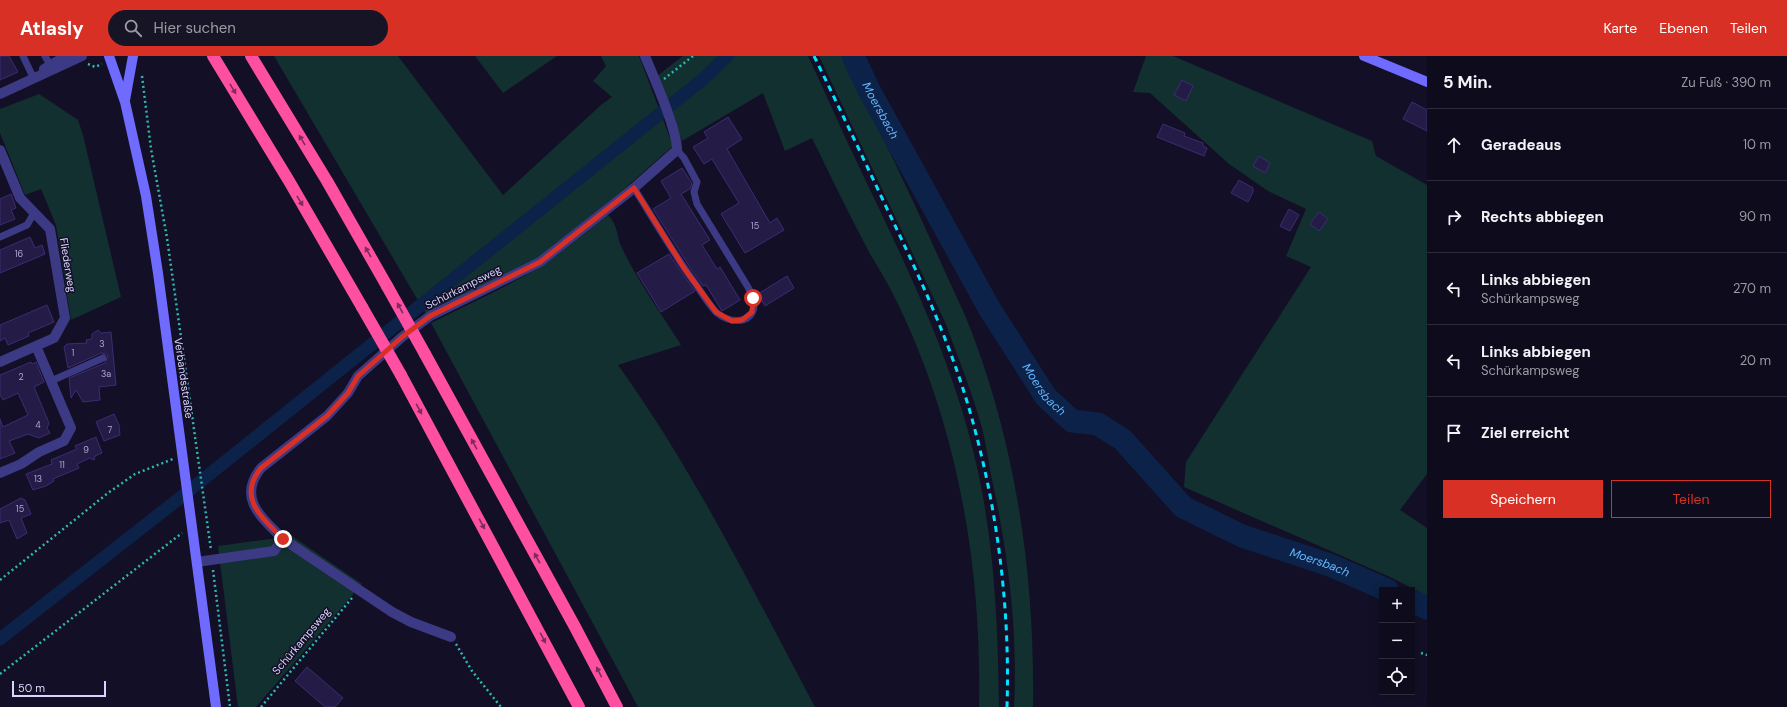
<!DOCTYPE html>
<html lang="de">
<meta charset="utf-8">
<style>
:root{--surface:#0e0b1c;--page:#171425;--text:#f1f3f6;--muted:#9b9ba3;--line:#2e2b3b;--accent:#d93025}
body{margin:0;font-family:"DM Sans",sans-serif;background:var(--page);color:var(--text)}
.controls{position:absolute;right:12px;bottom:12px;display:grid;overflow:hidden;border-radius:0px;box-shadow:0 2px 10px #0003}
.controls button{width:36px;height:36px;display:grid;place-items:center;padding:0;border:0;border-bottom:1px solid var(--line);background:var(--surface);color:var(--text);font:20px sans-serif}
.scale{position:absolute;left:12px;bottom:10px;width:94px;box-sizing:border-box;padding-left:4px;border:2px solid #d9d4ff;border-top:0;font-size:11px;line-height:14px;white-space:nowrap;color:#d9d4ff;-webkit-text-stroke:3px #130f26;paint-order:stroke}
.stop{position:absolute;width:12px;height:12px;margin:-9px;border:3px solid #d93025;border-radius:50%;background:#fff}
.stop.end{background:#d93025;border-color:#fff;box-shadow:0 1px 4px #0008}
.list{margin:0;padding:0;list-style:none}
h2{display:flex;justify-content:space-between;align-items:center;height:52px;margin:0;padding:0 16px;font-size:17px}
h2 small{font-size:13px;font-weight:400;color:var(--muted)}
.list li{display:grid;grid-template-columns:26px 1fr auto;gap:12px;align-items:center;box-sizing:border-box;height:72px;padding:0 16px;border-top:1px solid var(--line)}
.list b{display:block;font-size:15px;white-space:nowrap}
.list p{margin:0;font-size:13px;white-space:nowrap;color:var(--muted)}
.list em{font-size:13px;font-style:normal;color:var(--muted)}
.actions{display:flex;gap:8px;padding:12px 16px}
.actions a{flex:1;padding:9px 0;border:1px solid var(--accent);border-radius:0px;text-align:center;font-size:14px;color:var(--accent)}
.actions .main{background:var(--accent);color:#fff}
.icon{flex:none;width:22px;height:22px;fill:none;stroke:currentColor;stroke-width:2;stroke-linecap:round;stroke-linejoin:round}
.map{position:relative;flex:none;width:1427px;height:651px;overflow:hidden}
header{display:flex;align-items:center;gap:24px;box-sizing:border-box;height:56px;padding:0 20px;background:var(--accent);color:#fff}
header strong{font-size:19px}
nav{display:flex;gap:22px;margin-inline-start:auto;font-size:14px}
.search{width:280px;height:36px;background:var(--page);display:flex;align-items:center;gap:10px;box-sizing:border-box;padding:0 14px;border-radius:22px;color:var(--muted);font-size:15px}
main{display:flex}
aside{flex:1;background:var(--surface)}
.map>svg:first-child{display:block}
.green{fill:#12302f}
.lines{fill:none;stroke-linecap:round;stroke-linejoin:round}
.canal{stroke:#0c2248;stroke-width:13}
.river{stroke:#0c2248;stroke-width:23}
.building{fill:#241b47;stroke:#3b2d73}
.path{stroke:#2fb8b0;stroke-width:2.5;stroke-dasharray:2 3;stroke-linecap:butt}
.service{stroke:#3d3a85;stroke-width:7}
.minor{stroke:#3d3a85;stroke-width:10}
.tertiary{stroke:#3d3a85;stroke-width:10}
.secondary{stroke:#6f6bff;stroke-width:10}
.motorway{stroke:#ff4fa3;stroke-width:12}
.rail{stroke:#00e5ff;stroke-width:3;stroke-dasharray:6 5;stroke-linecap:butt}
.motorway-bridge{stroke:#ff4fa3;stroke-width:12}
.oneway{fill:#7d2c5e}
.route{stroke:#d93025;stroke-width:5}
.labels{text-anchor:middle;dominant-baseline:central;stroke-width:3;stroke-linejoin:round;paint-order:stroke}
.number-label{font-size:9px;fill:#aca6d1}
.street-label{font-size:11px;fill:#d9d4ff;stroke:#130f26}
.water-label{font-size:12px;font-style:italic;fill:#62b6ff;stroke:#130f26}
</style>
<header>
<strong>Atlasly</strong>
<div class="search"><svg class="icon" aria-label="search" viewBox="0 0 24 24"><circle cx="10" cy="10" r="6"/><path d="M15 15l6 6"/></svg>Hier suchen</div>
<nav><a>Karte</a><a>Ebenen</a><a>Teilen</a></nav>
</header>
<main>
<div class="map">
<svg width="1427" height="651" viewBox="0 0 1427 651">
<rect width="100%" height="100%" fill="#130f26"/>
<path class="green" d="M274,0H398L503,139L601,49L612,41L593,25L606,10L601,0H639L673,90L624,133L537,203L433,253L426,258Z
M475,0H557L503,37Z
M683,0H808C824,33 838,67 854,100C904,205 957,310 980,425C995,499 998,575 999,651H979C982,509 957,365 893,238C886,224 878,211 870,198C850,160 831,121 812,82L785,95L763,37L682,85L657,20Z
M819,0H844C877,69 911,139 942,209C953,234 966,259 975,285C1018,401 1035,528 1033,651H1014C1018,573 1008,496 991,419C988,404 986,387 982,372C972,336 958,301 945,266Z
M1146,0H1173L1372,85L1376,100L1427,129V418L1400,454L1427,472V540L1390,521L1184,431L1186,406L1311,211L1286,200L1306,153L1268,135L1229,108L1150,37L1133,36Z
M39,38L78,64L83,79L121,241L71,264L56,169L41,133L25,139L0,77V53Z
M608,159C618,169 616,178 621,190C637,224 661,257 681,289L618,309C695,416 753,535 815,651H638L431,267L496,235L543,210Z
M292,480L362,528L256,651H238L218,490Z"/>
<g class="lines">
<path class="canal" d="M0,583L171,449L702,24L727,0"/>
<g class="river">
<path id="s1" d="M853,0L869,34L989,252L1046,341L1072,365L1098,368L1123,384L1183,451L1242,480L1330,509L1387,534"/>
<path d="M1412,545L1427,552"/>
</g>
</g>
<path class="building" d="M0,0H9L18,16L0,24Z
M1182,24L1193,30L1186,45L1174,39Z
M1412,46L1427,54V75L1403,63Z
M728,61L742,83L727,93L770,167L777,162L784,174L745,197L721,158L739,147L712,103L704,108L693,91L708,82L704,76Z
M1163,68L1185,77L1184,80L1203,87V90L1207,92L1204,100L1157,81Z
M1259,100L1270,107L1265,117L1253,110Z
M682,112L692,127L690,133L681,138L710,184L702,189L717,213L720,211L740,244L722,255L706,229L703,230L691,213L653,153L671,142L661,125Z
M1239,124L1253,132V136L1248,146L1231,137Z
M11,138L16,152L11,154L15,163L0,169V143Z
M1289,153L1299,159L1290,175L1280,170Z
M1319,156L1328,163L1319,175L1310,168Z
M30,181L35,192L42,189L45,198L0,217V194Z
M669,198L695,235L661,256L637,217Z
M787,220L794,232L765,250L758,238Z
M47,249L54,266L28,277L29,280L8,289L5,282L0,285V269Z
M98,274L101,277L111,276L116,329L99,331L100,344L83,346L76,334L71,342L69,322L105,307L108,300L106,298L101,297L68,312L64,291L67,288L87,287L86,284L92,283V278Z
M31,306L32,308L36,306L44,326L34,331L49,367L47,372L50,377L39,382L28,378L9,385L15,397L0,403V363L3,371L28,359L18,337L3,344L0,339V319Z
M114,358L119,369L120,379L104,385L96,366Z
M96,381L102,397L95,400L94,404L90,402L77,408L79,412L53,423L54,425L46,430L33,434L26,418L52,408L51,404L77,393L75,390Z
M21,442L25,444L31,458L21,462L27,477L17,483L9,464L0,467V453Z
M307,611L343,642L335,651H325L295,625Z"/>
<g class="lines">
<path class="path" d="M88,8L95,11L102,8
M142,20L151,93L167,182L211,494
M664,23L693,0
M213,514L230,651
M0,524L108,437L135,418L173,403
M456,588L472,615L501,651
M1421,597L1427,599
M0,618L182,477
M261,651L352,542"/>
<path class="service" d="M23,0L33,21
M45,0L50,9
M634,132C654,164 673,197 695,227C702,237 708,248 717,257C727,266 751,270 754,251C755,244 751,237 748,231L697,148L694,136L697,126L684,102L677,94
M0,181L27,169L34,157
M51,325L103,302"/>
<path class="minor" d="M0,94L20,142L50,173L65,262L54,282L0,306
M0,417L21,408L39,396L64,385L71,372L36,290
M283,483L392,556L411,566L451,581
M197,506L274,495L283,483C261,461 237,442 261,412L327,360L348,337L358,320L402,281L430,260L540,206L634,132L677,94C677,73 654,22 645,0"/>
<path class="tertiary" d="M44,13L66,0
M0,38L82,0"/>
<path class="secondary" d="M109,0L125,46L146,140L158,217L216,651
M1364,0L1427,26
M125,44L133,0"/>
<path class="motorway" d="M213,0L289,125L362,251
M251,0L327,125L387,230
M425,298L575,571L617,651
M401,319L579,651"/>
<path class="rail" d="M814,0C840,53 865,106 890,159C923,228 956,300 975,374C999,464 1010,558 1007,651"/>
<path class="motorway-bridge" d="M387,230L425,298
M362,251L401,319"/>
</g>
<defs><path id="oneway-solid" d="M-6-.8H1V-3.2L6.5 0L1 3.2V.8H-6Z"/></defs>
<g class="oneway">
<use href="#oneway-solid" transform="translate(233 33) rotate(59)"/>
<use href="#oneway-solid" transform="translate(302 84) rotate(-121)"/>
<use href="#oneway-solid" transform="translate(300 145) rotate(59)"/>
<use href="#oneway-solid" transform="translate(368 196) rotate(-120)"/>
<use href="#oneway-solid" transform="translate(400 252) rotate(-119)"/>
<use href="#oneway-solid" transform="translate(419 353) rotate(61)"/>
<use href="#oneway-solid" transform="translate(474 388) rotate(-119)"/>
<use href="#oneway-solid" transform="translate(482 468) rotate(62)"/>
<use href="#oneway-solid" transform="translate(537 502) rotate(-119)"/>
<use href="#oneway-solid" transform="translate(543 582) rotate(62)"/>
<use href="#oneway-solid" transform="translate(599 616) rotate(-117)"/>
</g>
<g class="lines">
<path class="route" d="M283,483C261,461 237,441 261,412L327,360L348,337L358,320L402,281L430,260L540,206L634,132L684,212L716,256L732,265L742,264L752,256L753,242"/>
</g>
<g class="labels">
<g class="number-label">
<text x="755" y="170">15</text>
<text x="19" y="198">16</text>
<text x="102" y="288">3</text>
<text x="73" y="297">1</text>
<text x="106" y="318">3a</text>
<text x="21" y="321">2</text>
<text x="38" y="369">4</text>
<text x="110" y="374">7</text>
<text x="86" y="394">9</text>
<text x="62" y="409">11</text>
<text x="38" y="423">13</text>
<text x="20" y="453">15</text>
</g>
<g class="street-label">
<text transform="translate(68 209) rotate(81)">Fliederweg</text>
<text transform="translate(463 231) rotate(-27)">Schürkampsweg</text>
<text transform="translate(184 322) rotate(82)">Verbandsstraße</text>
<text transform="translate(301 585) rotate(-50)">Schürkampsweg</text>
</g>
<g class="water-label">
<text stroke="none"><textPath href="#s1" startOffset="61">Moersbach</textPath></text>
<text stroke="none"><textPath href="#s1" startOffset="385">Moersbach</textPath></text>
<text stroke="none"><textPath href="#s1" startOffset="721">Moersbach</textPath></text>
</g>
</g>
</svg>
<div class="controls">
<button>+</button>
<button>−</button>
<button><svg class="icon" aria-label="locate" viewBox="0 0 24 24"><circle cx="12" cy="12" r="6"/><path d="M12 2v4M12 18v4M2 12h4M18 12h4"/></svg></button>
</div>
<div class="scale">50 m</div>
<div class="stop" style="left:753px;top:242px"></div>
<div class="stop end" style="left:283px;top:483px"></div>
</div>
<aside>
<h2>5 Min.<small>Zu Fuß · 390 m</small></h2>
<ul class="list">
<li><svg class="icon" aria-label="ahead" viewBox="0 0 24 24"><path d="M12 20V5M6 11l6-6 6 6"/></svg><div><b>Geradeaus</b></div><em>10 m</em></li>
<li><svg class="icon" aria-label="right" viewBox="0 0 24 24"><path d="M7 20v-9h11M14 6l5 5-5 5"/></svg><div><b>Rechts abbiegen</b></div><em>90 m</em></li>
<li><svg class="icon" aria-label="left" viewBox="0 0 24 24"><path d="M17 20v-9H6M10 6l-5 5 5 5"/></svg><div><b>Links abbiegen</b><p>Schürkampsweg</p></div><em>270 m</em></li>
<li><svg class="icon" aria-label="left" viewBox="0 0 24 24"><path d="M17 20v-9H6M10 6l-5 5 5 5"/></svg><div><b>Links abbiegen</b><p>Schürkampsweg</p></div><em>20 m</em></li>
<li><svg class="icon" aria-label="arrive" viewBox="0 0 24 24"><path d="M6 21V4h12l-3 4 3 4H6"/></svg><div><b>Ziel erreicht</b></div></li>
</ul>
<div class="actions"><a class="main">Speichern</a><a>Teilen</a></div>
</aside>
</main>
